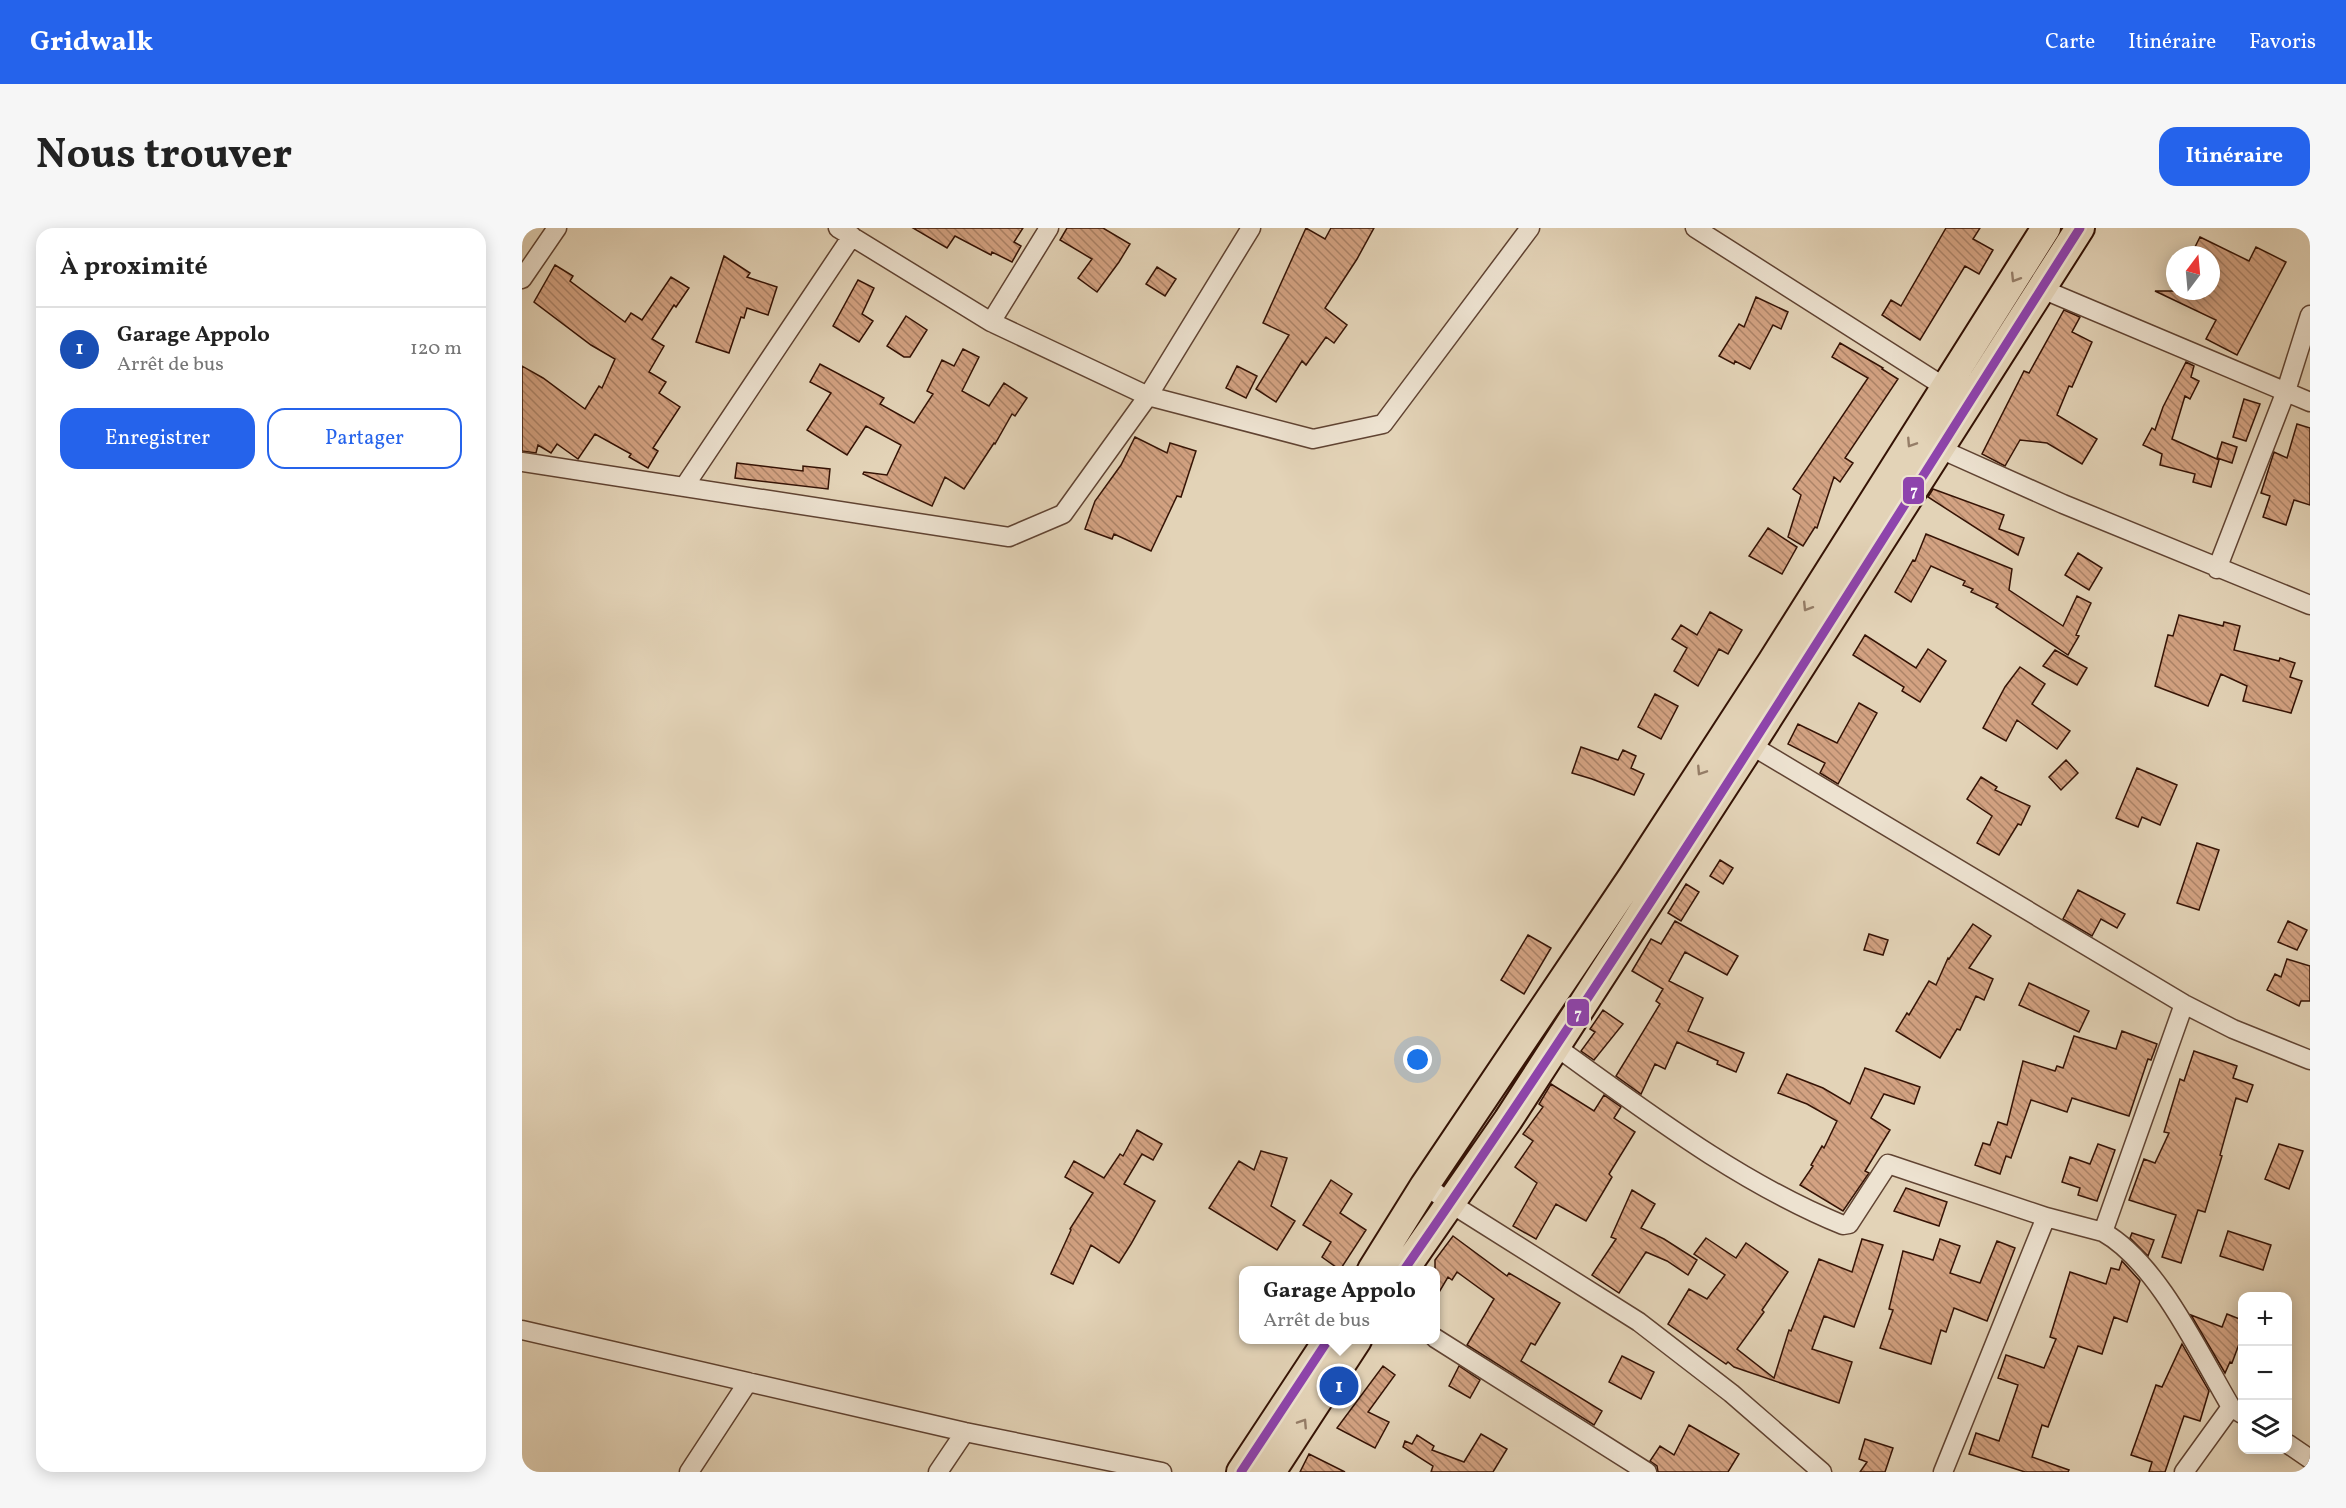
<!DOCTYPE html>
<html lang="fr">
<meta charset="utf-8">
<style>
:root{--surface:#fff;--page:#f6f6f6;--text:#222;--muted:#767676;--line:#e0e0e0;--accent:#2563eb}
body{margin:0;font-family:Vollkorn,serif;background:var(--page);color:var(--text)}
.controls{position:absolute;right:18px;bottom:18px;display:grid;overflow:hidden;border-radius:12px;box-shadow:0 3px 15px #0003}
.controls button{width:54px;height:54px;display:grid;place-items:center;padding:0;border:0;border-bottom:2px solid var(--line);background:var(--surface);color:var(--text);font:30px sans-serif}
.compass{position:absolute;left:1644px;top:18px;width:54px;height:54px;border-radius:50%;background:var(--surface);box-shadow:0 3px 15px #0003;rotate:16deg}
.you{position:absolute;left:896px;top:832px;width:21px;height:21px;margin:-15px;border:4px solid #fff;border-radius:50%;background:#1a73e8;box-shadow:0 0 0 9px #1a73e833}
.badge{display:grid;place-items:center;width:39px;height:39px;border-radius:50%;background:var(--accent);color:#fff;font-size:20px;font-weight:700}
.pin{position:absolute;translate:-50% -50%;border:3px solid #fff;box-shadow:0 2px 6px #0006}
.popup{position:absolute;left:717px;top:1038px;width:201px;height:78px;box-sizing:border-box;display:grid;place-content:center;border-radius:12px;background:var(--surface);filter:drop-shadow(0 2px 4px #0005);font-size:20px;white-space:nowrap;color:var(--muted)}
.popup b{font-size:22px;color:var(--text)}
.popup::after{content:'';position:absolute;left:50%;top:100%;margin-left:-12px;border:12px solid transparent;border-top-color:var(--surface)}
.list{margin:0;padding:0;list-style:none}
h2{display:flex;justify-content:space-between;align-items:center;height:78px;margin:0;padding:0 24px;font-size:26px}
h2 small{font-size:20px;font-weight:400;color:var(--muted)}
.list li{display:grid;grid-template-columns:39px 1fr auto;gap:18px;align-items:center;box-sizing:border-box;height:84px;padding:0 24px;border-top:2px solid var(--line)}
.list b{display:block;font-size:22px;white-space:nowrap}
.list p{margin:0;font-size:20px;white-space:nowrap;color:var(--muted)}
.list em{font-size:20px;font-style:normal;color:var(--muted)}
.actions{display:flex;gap:12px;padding:18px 24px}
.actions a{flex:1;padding:14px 0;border:2px solid var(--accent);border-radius:18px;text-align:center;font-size:21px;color:var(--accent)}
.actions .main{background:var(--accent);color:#fff}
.icon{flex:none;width:33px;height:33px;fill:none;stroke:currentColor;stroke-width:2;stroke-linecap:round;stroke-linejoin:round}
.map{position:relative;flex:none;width:1788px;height:1244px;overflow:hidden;border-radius:18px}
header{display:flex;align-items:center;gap:36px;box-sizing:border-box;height:84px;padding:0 30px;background:var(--accent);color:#fff}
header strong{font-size:28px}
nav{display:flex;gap:33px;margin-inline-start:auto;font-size:21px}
.intro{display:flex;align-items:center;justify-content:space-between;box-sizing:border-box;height:144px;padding:0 36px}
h1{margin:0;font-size:42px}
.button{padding:15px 27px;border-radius:18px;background:var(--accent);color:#fff;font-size:21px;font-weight:700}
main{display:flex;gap:36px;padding:0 36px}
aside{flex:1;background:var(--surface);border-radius:18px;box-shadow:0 3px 15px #0003}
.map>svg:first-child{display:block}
.building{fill:url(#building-back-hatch);stroke:#351305;stroke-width:1.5}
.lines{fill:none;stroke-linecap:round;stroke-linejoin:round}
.minor-casing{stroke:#604332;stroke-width:21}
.primary-casing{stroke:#351305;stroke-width:32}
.minor{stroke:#ede2d0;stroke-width:18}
.primary{stroke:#e3d3b7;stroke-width:28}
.bus-1-casing{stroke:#ede2d0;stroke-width:14}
.bus-1{stroke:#8e44ad;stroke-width:9}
.oneway{stroke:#957d67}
.line-badge{stroke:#ede2d0;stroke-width:2}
.badge-label{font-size:16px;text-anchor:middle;font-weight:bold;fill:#fff}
</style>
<header>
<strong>Gridwalk</strong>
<nav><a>Carte</a><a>Itinéraire</a><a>Favoris</a></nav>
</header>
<div class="intro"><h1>Nous trouver</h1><a class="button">Itinéraire</a></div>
<main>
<aside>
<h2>À proximité<small></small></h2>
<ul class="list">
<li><span class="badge" style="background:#1a4fb4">1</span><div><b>Garage Appolo</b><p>Arrêt de bus</p></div><em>120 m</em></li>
</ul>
<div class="actions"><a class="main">Enregistrer</a><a>Partager</a></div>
</aside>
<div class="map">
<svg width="1788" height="1244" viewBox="0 0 1788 1244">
<defs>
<pattern id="building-back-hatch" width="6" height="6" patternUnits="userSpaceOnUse" patternTransform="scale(1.5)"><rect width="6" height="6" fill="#d3a282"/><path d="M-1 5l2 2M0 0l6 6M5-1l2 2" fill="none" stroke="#ac8368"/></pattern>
</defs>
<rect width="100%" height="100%" fill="#e3d3b7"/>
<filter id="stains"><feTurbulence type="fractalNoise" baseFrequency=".00333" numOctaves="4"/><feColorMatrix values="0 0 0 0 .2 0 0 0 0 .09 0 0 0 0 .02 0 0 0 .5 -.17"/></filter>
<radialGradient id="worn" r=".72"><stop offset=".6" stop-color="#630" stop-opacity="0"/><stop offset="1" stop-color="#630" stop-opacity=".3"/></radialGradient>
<path class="building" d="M391,0H501L492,14L499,18L490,34L470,24L469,27L433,8L425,20Z
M545,0H581L608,16L597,34L575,64L556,50L570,31L538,12Z
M784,0L803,11L809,0H852L835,31L803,80L825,97L812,115L804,109L784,137L780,133L754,174L734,161L767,107L741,95Z
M1424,0H1458L1451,11L1471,22L1457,46L1443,38L1398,112L1360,87L1369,72L1379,78Z
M1678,9L1727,33L1734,19L1764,34L1715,127L1684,111L1694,92L1633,63H1689V27H1669Z
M202,28L228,45L225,49L255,59L246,87L225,80L222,90L219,89L207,125L174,114Z
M33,37L51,48L48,53L103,94L109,85L120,92L149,49L167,60L154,79L152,77L130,111L142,118L127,144L144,154L137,165L158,179L131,220L136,223L126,240L107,229L109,226L73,206L56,231L35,216L29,225L16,217L14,225L0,223V138L21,150L63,181L77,158L80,160L93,131L69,117L12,74Z
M635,39L654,51L643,68L624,56Z
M336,52L352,60L340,86L351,93L337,114L311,98Z
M1234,69L1266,84L1259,101L1251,97L1228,141L1213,133L1212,136L1197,128L1217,96L1222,99Z
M1542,82L1558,89L1550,104L1570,114L1550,159L1547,158L1535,187L1575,211L1560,236L1525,215L1498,212L1483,238L1460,226L1502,143L1507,145Z
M384,88L405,102L388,129H382L365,118Z
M1318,115L1361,140L1360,141L1376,151L1323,230L1331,235L1318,254L1312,249L1295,300L1293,299L1281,318L1266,309L1279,267L1271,261L1346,150L1310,129Z
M441,121L457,129L440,163L467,178L482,155L505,170L493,188L490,186L473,216L472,215L442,261L423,249L410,278L341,246L342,244L365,247L379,217L344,198L325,227L285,202L309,165L288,154L298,136L362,170L358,176L392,195L411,166L405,163L420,132L432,138Z
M1664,134L1672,138L1669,149L1677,153L1668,171L1663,168L1650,211L1697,232L1689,259L1671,254L1673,246L1638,237L1640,226L1621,217L1630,200L1633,202L1641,179Z
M715,138L735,148L724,170L704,160Z
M1722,171L1738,176L1724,213L1711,209Z
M1775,196L1788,200V277L1772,272L1764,297L1741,289L1748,268L1739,265L1752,224L1765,230Z
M613,209L645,225L648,215L674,223L659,269L655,268L629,323L592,306L590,311L563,301L573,273L599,237Z
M1700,214L1715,219L1710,235L1695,230Z
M215,235L281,243V238L308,241L306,261L213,250Z
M1411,261L1482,287L1477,301L1502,310L1496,327L1406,269Z
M1246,300L1275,319L1260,346L1227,328Z
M1404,306L1490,341L1487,362L1541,398L1555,368L1569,375L1554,407L1557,408L1546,427L1474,379L1476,376L1449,364L1451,361L1441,357L1443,353L1409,338L1389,374L1373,364L1391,332L1393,333Z
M1556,325L1580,340L1567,362L1543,347Z
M1188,384L1220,402L1206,426L1197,421L1176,458L1152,443L1165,420L1150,411L1159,397L1175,407Z
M1657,387L1701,398L1702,394L1718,398L1712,422L1757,433L1758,430L1773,435L1768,449L1780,453L1769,485L1721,473L1725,458L1699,446L1686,478L1633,458L1646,407L1651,408Z
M1343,407L1394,440L1406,421L1424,433L1398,474L1380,463L1382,459L1331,427Z
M1533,422L1565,440L1555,457L1521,438Z
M1498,439L1523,456L1510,476L1548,503L1535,521L1495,492L1484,513L1461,500L1483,459Z
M1133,466L1156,478L1139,511L1116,499Z
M1337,475L1355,485L1316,556L1298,545L1303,535L1266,516L1276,496L1315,515Z
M1059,519L1096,532L1101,522L1114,528L1109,540L1122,546L1112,567L1070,551L1050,545Z
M1544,532L1556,545L1539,562L1527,549Z
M1615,540L1655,557L1638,597L1620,589L1616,599L1594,590Z
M1459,549L1475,559L1473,562L1508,578L1499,597L1496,596L1477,627L1455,615L1470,588L1445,571Z
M1675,615L1697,622L1677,682L1655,675Z
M1198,632L1211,640L1201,656L1188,648Z
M1164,656L1177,664L1159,693L1146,685Z
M1556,662L1603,686L1595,700L1579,691L1570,708L1541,691Z
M1153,693L1216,728L1205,747L1163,724L1147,753L1181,770L1166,803L1222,825L1214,844L1195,836L1196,833L1155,814L1143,841L1133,836L1119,866L1094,848L1138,776L1134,773L1141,761L1110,743L1129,711L1139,716Z
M1766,693L1785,702L1775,722L1756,714Z
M1451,696L1469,708L1447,740L1471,751L1462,772L1454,768L1438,802L1435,801L1418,830L1374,803L1385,785L1387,787L1407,753L1414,757L1426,730L1427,731Z
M1347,706L1366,712L1361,727L1342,722Z
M1006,707L1029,720L1002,766L979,752Z
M1765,731L1788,738V773H1779L1777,778L1745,762L1753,746L1759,749Z
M1507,755L1567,783L1557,804L1497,777Z
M1081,782L1101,796L1072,832L1059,823L1073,804L1068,801Z
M1600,803L1635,816L1629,832L1626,831L1607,888L1550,870L1545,884L1509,872L1489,930L1484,928L1478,946L1453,937L1461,915L1468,917L1476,894L1485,897L1501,833L1533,843L1535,838L1541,840L1552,808L1594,821Z
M1672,823L1715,838L1711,850L1731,857L1725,874L1714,870L1698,927L1700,928L1683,984L1676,982L1659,1035L1640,1029L1654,987L1607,972L1622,931L1633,935L1647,905L1642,904L1658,851L1662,853Z
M1343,840L1398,859L1392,876L1362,866L1349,890L1368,902L1343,943L1347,945L1321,983L1278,957L1291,938L1289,937L1300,918L1302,920L1315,893L1285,876L1256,865L1265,846L1301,860L1328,876Z
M1029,856L1072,883L1082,867L1099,879L1092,890L1113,904L1087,946L1090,949L1064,993L1034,976L1014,1011L991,998L1015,955L993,939L1011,913L1001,906L1021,879L1017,876Z
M615,902L640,916L631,932L620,926L602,956L633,973L609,1016L597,1035L569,1017L551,1056L529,1046L549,1002L548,1001L571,965L543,949L552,933L582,950L598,926L601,928Z
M1576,916L1593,922L1575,973L1556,967L1558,960L1540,954L1548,929L1568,936Z
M1757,916L1781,923L1767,961L1743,951Z
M739,923L765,930L749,978L773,993L755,1022L687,980L717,933L732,942Z
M809,952L830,966L818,985L844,1002L818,1042L800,1029L809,1014L781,997Z
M1384,960L1425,974L1417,998L1372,983Z
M1110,962L1133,976L1119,1000L1142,1011L1175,1032L1166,1047L1145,1033L1124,1024L1097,1065L1070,1047L1094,1011L1089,1009Z
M1706,1003L1749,1017L1741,1042L1698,1028Z
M1610,1005L1632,1012L1626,1028L1608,1010Z
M931,1008L985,1048L987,1045L1038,1075L1013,1117L1009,1115L999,1133L1080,1183L1072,1197L945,1117L972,1071L935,1044L930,1052L926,1049L913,1071V1032Z
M1184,1010L1214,1030L1224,1015L1266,1044L1240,1082L1242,1084L1215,1121L1252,1150L1267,1102L1269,1103L1297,1031L1330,1044L1340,1011L1361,1017L1332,1099L1302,1088L1290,1121L1330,1134L1317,1175L1212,1139L1206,1134L1204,1136L1146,1096L1167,1061L1185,1071L1203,1047L1172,1026Z
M1418,1011L1438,1018L1428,1045L1458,1055L1475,1013L1493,1020L1465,1093L1432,1080L1424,1104L1419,1102L1409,1136L1358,1120L1371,1082L1367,1081L1381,1023L1411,1032Z
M1600,1033L1618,1053L1605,1094L1592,1089L1580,1126L1556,1118L1526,1199L1520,1197L1510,1229L1547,1242L1546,1244H1503L1447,1226L1454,1205L1477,1213L1496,1157L1476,1150L1484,1127L1522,1140L1534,1111L1528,1109L1548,1044L1584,1056L1589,1040L1597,1042Z
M1705,1086L1720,1092V1108L1710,1135L1708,1134L1703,1145L1669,1087L1700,1099Z
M1660,1116L1687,1163L1678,1193L1662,1188L1643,1244H1627L1630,1234L1609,1227L1634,1157L1640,1159Z
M1100,1128L1132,1144L1119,1171L1087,1154Z
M861,1138L873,1147L846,1184L867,1194L853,1220L815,1200Z
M937,1138L958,1152L948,1170L927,1158Z
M1167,1197L1217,1226L1206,1244H1136L1135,1238L1128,1233L1138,1218L1152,1227Z
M959,1206L985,1221L971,1244H909L911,1238L881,1219L883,1213L890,1216L895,1207L912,1218L910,1222L942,1234Z
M1343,1211L1371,1220L1363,1244H1338L1345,1234L1337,1231Z
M787,1226L823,1244H778Z"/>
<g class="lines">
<defs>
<path id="minor" d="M316,0L469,94L626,168L791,211L861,196L1008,0
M1173,0L1432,165
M0,51L35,0
M1520,61L1788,174
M469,94L527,0
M1416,220L1541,276L1788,377
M0,234L487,309L541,286L626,168L729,0
M162,259L330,8
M1695,341L1764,163L1788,87
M1222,513L1662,776L1711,801L1788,832
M1662,776L1581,1004C1636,1035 1677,1125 1709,1179L1720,1186
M1033,818C1125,884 1216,954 1321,997L1327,996L1366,936L1524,989L1421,1244
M903,957L928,975L1117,1094L1209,1165L1300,1244
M1524,989L1581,1004
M0,1102L443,1204L640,1244
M913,1110L1125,1244
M1766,1216L1788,1231
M167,1244L226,1154
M416,1244L443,1204
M1662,1244L1709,1179"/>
<path id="primary" d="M850,1042L903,957L1111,648L1250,434L1524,0
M882,1042L986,892L1228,518L1558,0
M719,1244L806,1112
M749,1244L835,1112"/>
</defs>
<use href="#minor" class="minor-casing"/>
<use href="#primary" class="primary-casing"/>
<use href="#minor" class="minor"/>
<use href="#primary" class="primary"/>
<defs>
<path id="bus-1" d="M882,1042C1118,702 1336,349 1558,0
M719,1244L806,1112"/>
</defs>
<use href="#bus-1" class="bus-1-casing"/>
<use href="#bus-1" class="bus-1"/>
</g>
<defs><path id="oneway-chevron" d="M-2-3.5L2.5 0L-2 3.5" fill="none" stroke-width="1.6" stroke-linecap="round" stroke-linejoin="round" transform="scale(1.5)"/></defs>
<g class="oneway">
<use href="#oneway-chevron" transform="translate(1493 50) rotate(122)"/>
<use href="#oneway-chevron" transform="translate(1389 215) rotate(123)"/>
<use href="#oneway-chevron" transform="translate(1285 379) rotate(122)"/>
<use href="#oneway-chevron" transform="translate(1179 543) rotate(123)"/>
<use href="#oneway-chevron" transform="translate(781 1195) rotate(-57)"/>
</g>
<g class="line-badge">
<rect x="1380" y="248" width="23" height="29" rx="6" fill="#8e44ad"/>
<rect x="1044" y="770" width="24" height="29" rx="6" fill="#8e44ad"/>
</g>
<g class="badge-label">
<text x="1392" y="268">7</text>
<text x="1056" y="791">7</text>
</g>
<rect width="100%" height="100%" filter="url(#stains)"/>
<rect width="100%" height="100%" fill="url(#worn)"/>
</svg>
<div class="controls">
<button>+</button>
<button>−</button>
<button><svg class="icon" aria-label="layers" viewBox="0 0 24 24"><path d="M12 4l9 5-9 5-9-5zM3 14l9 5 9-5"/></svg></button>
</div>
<svg class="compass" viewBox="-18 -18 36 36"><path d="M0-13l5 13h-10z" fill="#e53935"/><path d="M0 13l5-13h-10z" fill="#767676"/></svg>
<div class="you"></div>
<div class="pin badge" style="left:817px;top:1158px;background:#1a4fb4">1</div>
<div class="popup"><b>Garage Appolo</b>Arrêt de bus</div>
</div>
</main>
